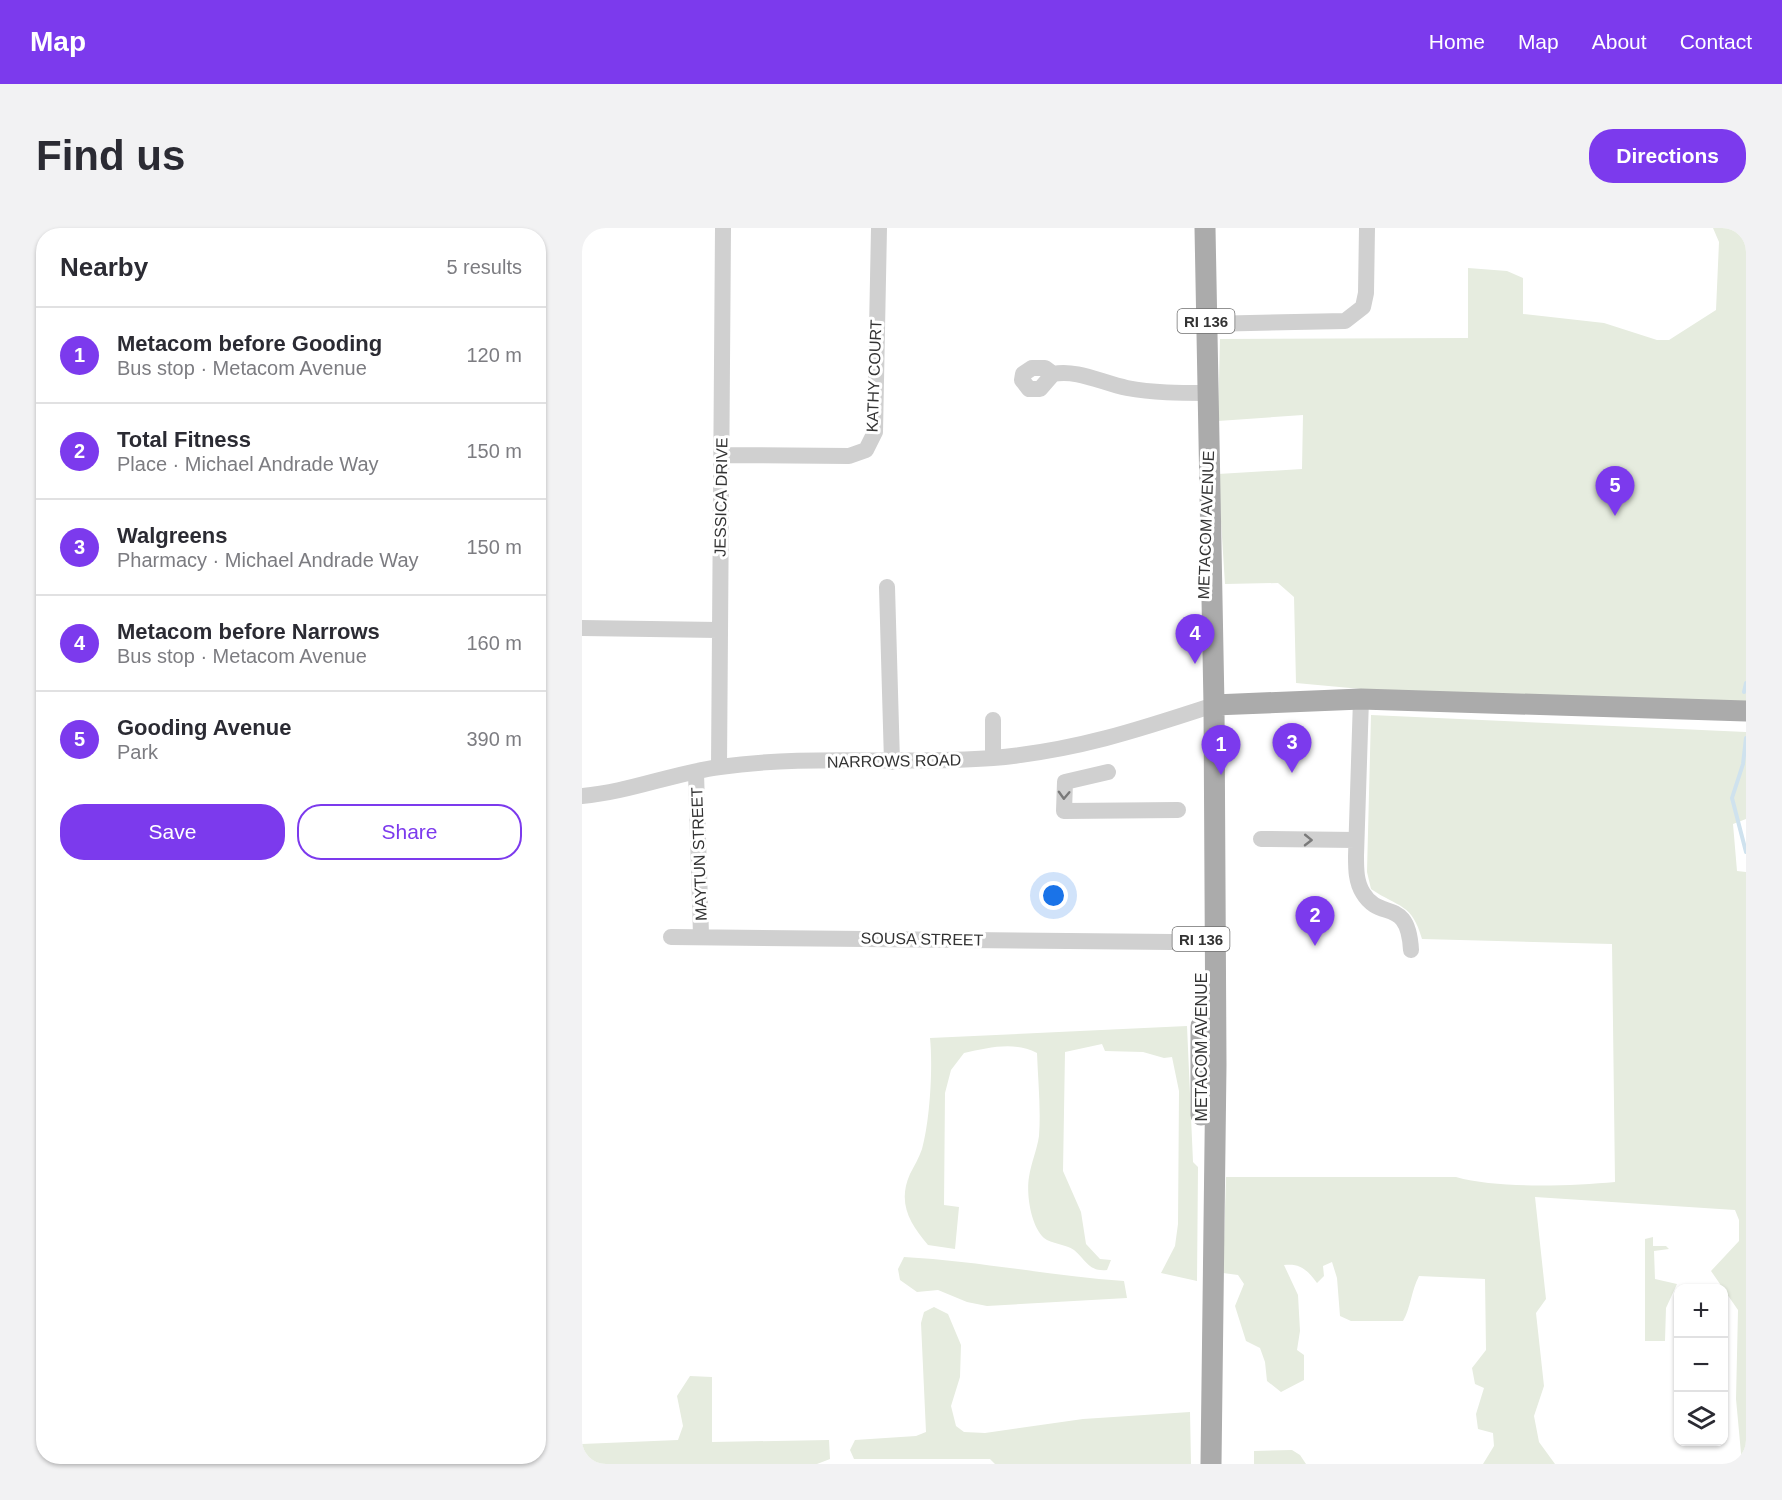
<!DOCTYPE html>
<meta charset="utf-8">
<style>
:root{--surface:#fff;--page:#f2f2f3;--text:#2b2b33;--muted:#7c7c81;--line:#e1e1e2;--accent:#7c3aed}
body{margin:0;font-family:Helvetica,sans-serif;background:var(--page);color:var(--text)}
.controls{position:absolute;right:18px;bottom:18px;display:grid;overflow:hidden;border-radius:12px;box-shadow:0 2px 4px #0004}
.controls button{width:54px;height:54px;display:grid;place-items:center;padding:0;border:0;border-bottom:2px solid var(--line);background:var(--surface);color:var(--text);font:30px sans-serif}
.you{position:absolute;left:472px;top:668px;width:21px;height:21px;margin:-15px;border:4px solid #fff;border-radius:50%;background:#1a73e8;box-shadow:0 0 0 9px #1a73e833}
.badge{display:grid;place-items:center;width:39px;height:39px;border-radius:50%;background:var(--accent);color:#fff;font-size:20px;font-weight:700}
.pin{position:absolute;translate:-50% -50px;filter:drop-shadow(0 2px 3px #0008)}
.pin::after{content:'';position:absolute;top:32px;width:21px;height:18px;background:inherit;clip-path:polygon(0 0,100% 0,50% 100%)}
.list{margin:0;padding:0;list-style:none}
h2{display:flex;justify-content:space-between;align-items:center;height:78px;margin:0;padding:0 24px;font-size:26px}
h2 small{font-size:20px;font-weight:400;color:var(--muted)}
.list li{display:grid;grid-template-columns:39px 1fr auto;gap:18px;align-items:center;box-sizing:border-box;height:96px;padding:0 24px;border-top:2px solid var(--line)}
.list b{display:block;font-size:22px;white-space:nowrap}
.list p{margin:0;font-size:20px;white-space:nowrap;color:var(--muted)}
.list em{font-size:20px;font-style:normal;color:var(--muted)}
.actions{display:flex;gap:12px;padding:18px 24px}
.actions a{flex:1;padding:14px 0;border:2px solid var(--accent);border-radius:24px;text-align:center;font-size:21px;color:var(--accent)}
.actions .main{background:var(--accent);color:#fff}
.icon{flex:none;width:33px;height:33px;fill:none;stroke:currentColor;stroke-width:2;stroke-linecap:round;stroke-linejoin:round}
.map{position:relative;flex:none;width:1164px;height:1236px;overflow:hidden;border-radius:24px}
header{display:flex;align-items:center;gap:36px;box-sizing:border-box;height:84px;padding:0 30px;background:var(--accent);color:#fff}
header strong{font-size:28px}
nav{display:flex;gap:33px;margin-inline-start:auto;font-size:21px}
.intro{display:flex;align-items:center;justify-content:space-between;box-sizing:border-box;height:144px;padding:0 36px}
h1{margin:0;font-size:42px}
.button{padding:15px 27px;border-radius:24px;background:var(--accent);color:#fff;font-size:21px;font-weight:700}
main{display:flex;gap:36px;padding:0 36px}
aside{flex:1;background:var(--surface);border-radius:24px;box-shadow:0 2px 4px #0004}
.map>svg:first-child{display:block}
.green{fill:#e6ecdf}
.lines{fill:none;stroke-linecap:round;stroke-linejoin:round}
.stream{stroke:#cfe2ee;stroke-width:4}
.minor{stroke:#d0d0d0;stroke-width:16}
.major{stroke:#ababab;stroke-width:21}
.oneway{stroke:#7a7a7a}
.labels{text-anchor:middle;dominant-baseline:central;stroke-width:6;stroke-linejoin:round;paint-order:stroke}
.shield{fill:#fff;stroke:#707070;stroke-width:1.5}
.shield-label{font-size:15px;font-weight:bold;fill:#333}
.street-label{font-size:16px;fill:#333;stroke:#fff}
</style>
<header>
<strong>Map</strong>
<nav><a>Home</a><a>Map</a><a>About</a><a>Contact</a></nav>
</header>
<div class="intro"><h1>Find us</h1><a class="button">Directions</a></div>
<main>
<aside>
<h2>Nearby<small>5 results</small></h2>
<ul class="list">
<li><span class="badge">1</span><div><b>Metacom before Gooding</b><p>Bus stop · Metacom Avenue</p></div><em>120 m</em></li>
<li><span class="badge">2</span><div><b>Total Fitness</b><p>Place · Michael Andrade Way</p></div><em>150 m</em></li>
<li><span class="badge">3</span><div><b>Walgreens</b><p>Pharmacy · Michael Andrade Way</p></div><em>150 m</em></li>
<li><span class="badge">4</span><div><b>Metacom before Narrows</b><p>Bus stop · Metacom Avenue</p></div><em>160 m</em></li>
<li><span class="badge">5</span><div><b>Gooding Avenue</b><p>Park</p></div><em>390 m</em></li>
</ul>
<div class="actions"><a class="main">Save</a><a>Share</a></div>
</aside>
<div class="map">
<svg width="1164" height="1236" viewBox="0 0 1164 1236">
<rect width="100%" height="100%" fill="#fff"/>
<path class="green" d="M1131,0H1164V474L790,462L714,455L712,369L696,355L643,356L636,246L720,241L721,187L636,193L638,111L886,110V40L925,43L941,50V86L1022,95L1075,112H1087L1134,82L1137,14Z
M789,487L1164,504V591L1151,596L1155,643L1164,644V1236H1160L1154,1171L1156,1082L1129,1043L1157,1013V992L1153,982L953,969L964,1071L954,1085L962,1158L952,1188L957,1214L973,1236H901L912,1218L911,1205L896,1201L894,1186L902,1160L893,1156L890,1140L904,1122L903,1051L837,1048C829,1063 829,1079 821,1093H769L758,1088L755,1050L750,1034L741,1038L742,1048L735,1055C725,1042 719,1035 702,1037L716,1067L718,1103L715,1122L722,1127V1152L699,1164L685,1153L683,1134L678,1120L664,1113L653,1078L662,1056L656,1047L641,1045L644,949H874C916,961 989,958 1033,954L1030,716L840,711C830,675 817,680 789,661L785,644Z
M605,798L611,934L616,939L615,1053L579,1045L593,1018L596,996L597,863L590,829L582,830L561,824L523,823L520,816L483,824L481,943L499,984L504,1016L518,1031L529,1032L525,1042C507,1044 504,1032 492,1022C484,1016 469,1016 462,1010C449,998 444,966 447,949C449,935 455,922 457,908C459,881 456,853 455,825C431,813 407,820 382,825L369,842L363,865L362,977L377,979L373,1021L346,1017C328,996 315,975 328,946C332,938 337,930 340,921C348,893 351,839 348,810Z
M1071,1009V1018H1084L1087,1021L1072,1023L1073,1051L1095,1056L1084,1080L1083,1113H1063V1011Z
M322,1029C397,1033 468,1048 542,1053L545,1070L405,1078L385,1074L356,1062L335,1064L318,1052L316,1041Z
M352,1079L366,1086L379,1117L378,1149L369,1178L374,1198L382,1204L403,1205L501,1191L608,1184L609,1236H413L408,1231H272L268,1222L273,1212L334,1208L344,1204L339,1095L342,1084Z
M108,1148L130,1149V1214L247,1212L248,1231L235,1236H0V1216L96,1212L101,1198L95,1168Z
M710,1222L718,1227L724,1236H672V1223Z"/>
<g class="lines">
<path class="stream" d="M1162,464L1164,455
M1164,510L1161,536L1150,570L1164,624"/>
<path class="minor" d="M624,96L763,93L781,79L784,65L785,0
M450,140H463L471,146L458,161H447L440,152L441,146Z
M471,146C495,141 520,155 545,160C571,165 598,165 625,165
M140,227L267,228L284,222L293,204L297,0
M305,359L310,534
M0,400L136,402
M779,471L774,628C774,641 774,654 781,665C798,694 826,668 829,722
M411,492V530
M137,539L141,0
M526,544L483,554L482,583L596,582
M114,545L119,707
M0,568C47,564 92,545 138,539C228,526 321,537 411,530C492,523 556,502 632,477
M679,611L774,612
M89,709L590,714"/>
<path class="major" d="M623,0L632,477L634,837L629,1236
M632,477L779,471L1164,483
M619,798V887"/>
</g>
<defs><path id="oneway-chevron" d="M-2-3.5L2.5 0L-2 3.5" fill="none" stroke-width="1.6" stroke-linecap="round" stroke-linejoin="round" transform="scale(1.5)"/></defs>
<g class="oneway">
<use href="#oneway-chevron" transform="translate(482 567) rotate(92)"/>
<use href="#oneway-chevron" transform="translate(726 612) rotate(1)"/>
</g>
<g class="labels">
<g class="shield">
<rect x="595.5" y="81" width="57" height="24" rx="4.5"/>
<rect x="590.5" y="699" width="57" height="24" rx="4.5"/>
</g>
<g class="shield-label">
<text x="624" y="93">RI 136</text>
<text x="619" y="711">RI 136</text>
</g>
<g class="street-label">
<text transform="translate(292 148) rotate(-88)">KATHY COURT</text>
<text transform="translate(139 269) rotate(-89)">JESSICA DRIVE</text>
<text transform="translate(624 297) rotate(-88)">METACOM AVENUE</text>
<text transform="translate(312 533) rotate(-1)">NARROWS ROAD</text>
<text transform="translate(117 626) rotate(-92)">MAYTUN STREET</text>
<text transform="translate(340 711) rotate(1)">SOUSA STREET</text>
<text transform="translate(619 819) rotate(-90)">METACOM AVENUE</text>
</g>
</g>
</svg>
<div class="controls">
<button>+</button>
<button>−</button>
<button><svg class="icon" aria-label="layers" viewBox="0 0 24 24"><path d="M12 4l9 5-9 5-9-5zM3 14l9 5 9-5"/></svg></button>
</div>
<div class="you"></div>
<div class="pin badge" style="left:639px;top:547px">1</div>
<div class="pin badge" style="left:733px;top:718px">2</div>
<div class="pin badge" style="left:710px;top:545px">3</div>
<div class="pin badge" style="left:613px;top:436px">4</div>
<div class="pin badge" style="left:1033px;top:288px">5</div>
</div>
</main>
